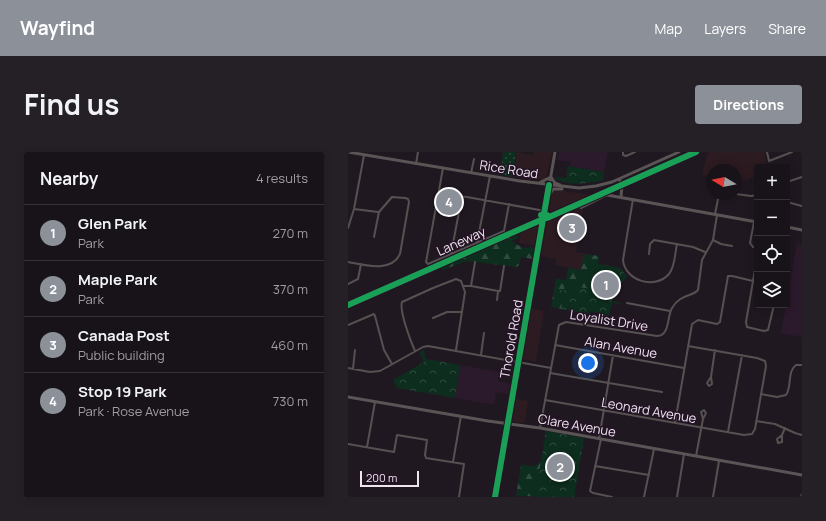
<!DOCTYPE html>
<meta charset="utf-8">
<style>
:root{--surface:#181219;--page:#252026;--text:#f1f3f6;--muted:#9f9ea2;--line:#363238;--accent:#8c9099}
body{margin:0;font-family:Manrope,sans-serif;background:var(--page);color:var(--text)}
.controls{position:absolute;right:12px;top:12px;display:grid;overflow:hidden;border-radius:4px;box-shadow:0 2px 10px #0003}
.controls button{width:36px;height:36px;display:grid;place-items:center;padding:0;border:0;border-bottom:1px solid var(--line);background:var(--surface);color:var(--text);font:20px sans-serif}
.compass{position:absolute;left:358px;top:12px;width:36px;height:36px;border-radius:50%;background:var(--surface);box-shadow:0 2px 10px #0003;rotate:280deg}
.scale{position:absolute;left:12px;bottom:10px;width:59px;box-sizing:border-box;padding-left:4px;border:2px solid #efe4f0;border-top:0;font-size:11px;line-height:14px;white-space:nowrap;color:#efe4f0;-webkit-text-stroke:3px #241425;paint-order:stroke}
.you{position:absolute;left:240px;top:211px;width:14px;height:14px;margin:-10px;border:3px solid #fff;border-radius:50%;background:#1a73e8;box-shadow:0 0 0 6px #1a73e833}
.badge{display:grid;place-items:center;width:26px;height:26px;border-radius:50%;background:var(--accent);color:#fff;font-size:13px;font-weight:700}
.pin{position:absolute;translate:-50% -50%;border:2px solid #fff;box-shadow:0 1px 4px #0006}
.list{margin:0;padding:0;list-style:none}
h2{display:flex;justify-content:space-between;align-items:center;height:52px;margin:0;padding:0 16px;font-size:17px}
h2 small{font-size:13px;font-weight:400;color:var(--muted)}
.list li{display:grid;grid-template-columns:26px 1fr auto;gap:12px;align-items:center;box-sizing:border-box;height:56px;padding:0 16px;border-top:1px solid var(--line)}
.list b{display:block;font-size:15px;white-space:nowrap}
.list p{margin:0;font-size:13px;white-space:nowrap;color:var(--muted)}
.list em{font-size:13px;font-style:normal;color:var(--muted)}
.icon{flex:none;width:22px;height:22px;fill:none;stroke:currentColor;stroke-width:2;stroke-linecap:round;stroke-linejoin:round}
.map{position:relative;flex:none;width:454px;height:345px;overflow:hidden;border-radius:4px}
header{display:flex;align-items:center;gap:24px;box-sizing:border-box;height:56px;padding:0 20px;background:var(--accent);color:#fff}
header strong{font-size:19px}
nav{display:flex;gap:22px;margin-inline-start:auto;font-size:14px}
.intro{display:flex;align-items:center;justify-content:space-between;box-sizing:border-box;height:96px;padding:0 24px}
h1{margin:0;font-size:28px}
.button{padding:10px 18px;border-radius:4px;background:var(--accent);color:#fff;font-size:14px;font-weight:700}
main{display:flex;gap:24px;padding:0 24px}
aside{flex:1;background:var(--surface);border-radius:4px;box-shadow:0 2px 10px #0003}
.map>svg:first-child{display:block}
.commercial{fill:#2c1b20}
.built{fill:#2b192c}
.grass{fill:url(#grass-dots)}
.forest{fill:url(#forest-firs)}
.park{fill:url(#park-crowns)}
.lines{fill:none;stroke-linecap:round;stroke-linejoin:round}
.street{stroke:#565151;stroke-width:2}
.secondary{stroke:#5a5455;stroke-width:3}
.cycleway-casing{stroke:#241425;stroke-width:8}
.cycleway{stroke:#1a9f57;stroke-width:6}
.labels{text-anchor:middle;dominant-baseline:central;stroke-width:3;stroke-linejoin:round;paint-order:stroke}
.street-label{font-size:13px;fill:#efe4f0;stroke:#241425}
</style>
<header>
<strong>Wayfind</strong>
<nav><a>Map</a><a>Layers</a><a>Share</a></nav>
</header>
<div class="intro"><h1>Find us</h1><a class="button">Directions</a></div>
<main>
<aside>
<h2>Nearby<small>4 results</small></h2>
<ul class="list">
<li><span class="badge">1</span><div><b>Glen Park</b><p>Park</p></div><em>270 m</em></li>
<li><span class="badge">2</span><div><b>Maple Park</b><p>Park</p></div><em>370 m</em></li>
<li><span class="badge">3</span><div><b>Canada Post</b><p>Public building</p></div><em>460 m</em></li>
<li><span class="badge">4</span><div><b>Stop 19 Park</b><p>Park · Rose Avenue</p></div><em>730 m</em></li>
</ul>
</aside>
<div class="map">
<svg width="454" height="345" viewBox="0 0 454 345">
<defs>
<pattern id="grass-dots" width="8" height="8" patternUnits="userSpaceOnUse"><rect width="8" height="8" fill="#0d2d1e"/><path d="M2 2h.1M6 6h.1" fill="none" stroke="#314b3f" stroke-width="1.8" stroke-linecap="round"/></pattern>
<pattern id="forest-firs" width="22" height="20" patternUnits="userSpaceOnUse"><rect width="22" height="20" fill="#0d2d1e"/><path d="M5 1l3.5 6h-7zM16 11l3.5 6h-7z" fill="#314b3f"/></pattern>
<pattern id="park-crowns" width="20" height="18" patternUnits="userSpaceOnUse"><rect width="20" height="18" fill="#0d2d1e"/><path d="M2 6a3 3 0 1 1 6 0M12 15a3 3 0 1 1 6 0" fill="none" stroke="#314b3f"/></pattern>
</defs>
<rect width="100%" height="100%" fill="#201821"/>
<path class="commercial" d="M169,0L185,3L186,0H204L198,27L193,28L165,25Z
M360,0H417L418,15H409V24L392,30L388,29V18H364V25L354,23Z
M210,38L242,43L201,61L204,41L206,39Z
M236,52L228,100L250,104L247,121L207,113L208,107L193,104L199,68Z
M192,70L188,94L171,91L173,78Z
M182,156L196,159L188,210L173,207Z
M168,247L180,249L177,271L164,270Z"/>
<path class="built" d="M211,0H260L256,20L222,14L223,10L209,8Z
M449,92L454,93V185L433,181Z
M112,213L152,220L150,229L163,232L161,242L148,240L146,253L107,246Z"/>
<path class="grass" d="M155,0H167L170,2H168L165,21L167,22L166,25L152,23Z"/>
<path class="forest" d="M163,83L170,84L169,87L163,89L175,96L187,95L185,107L173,105L171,113L169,115L119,109L95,118L91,115L120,101Z
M236,102L251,104L250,112L272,116L274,121L264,141L263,154H261V163L242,159V162L203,155L208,127L218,128L220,116L233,118Z
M236,286L226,345L168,344L173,313L187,314L194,308Z"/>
<path class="park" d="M220,14L256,20L255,28C239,32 223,34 208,27L207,25L218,26Z
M93,42L111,45L112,47L110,56L100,54L99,59L89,58L91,43Z
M250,103H251L250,112L273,117L279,125L271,133L264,149L273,151V152L264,151L261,163L242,159V162L213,157L215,145L205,143L206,137L216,139L217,133L244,137Z
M76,198L78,207L112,213L107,246L49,236L45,228L76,210L71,200Z
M198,279L236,286L226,345H187Z"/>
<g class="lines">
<path class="street" d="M275,0V3L278,4L287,0
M419,0L421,9L444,0
M68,12L70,0
M95,16L78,110L80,112L156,79L161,52
M123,21L126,7
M439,30L454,25
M91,40L197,59
M388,42L403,44L409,43
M285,47L275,108C277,129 307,138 321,122C327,115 327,101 329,92
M439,50L454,54
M233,56L259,43
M6,57L30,60
M367,62L371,42
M406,70L402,91L405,95L409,96
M0,76L6,57L16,3
M365,88L373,92L384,94
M129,91L142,24
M103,102L114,44
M301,102L302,92L306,88L345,95L357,100
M409,106L398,170L399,175L416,179L420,178L426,153
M0,110C16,113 43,121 52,102L61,50L60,47L57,46L44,45L31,60L26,85
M0,132L10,127L13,112
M116,134H123L150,139
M123,134L127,110
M149,148L150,139H152L156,114
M279,151L322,159
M85,166L99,160H114
M0,173L26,162L27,164L36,198L44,212
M207,193L336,216
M67,199C63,190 51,159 54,150L85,136L108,127L113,129L117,140L108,198
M133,203L136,181
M0,216L22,220L32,219L75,195L80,194L203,216
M5,217L7,198
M202,221L314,240
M363,225L359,231L361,234L364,232L363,225L367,198
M413,242L429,245L438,243C444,235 439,219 448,213H454
M197,248L396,283L404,282L407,277L418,214L417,209L409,206L340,194
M408,269L427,272L447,281L454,283
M327,271L344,172L350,168L369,172L372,170L380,124H384L405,129
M192,276L211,173L218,170L309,184C322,184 319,164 324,156C332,142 344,145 350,138L354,108L365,88L369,63
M380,280L394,203
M434,283V290L430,291L429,287L434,283L437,276
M251,287L265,203
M253,287L242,339L245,341L264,345
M0,292L46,300L49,283L79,288L77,303L78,306L116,312L111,345
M19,295L27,250
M348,304L355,267L353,260L356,258L358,261L355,267
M105,310L113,264
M247,314L301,323
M296,345L306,297
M329,345L336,302
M365,345L371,309"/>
<path class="secondary" d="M0,0L172,29L231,36L248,34L264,30L331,0
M271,27L274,33L273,45
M191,31L203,25L207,31L212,33
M259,43L409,70
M200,45L205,37H214
M439,75L454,78
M0,245L140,269L192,276L454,323
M147,345L207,0
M454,345V343"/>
<defs>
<path id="cycleway" d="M193,63H199V66L348,0
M0,153L193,68
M147,345L201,33"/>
</defs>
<use href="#cycleway" class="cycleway-casing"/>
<use href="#cycleway" class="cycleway"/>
</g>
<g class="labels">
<g class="street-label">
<text transform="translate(161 17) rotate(9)">Rice Road</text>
<text transform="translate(113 89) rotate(-24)">Laneway</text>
<text transform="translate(261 168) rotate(9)">Loyalist Drive</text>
<text transform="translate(163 187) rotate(-80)">Thorold Road</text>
<text transform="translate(273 195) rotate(10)">Alan Avenue</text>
<text transform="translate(301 258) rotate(10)">Leonard Avenue</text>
<text transform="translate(229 273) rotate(10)">Clare Avenue</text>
</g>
</g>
</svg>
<div class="controls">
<button>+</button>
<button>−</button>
<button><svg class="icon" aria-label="locate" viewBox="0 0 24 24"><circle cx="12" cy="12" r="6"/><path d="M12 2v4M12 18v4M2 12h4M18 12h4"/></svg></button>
<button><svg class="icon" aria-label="layers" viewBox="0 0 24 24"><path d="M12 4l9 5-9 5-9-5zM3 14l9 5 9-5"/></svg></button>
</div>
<svg class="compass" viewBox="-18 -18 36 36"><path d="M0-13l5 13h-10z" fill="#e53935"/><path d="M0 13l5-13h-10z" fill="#9f9ea2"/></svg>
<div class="scale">200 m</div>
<div class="you"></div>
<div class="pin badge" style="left:258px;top:133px">1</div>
<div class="pin badge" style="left:212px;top:315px">2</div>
<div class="pin badge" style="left:224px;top:76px">3</div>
<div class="pin badge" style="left:101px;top:50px">4</div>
</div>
</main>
